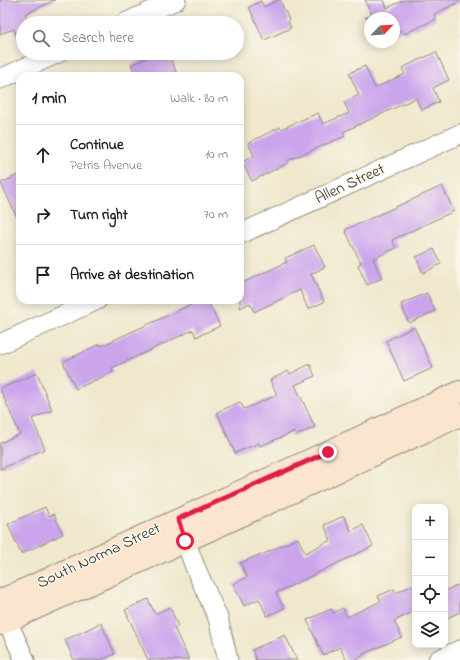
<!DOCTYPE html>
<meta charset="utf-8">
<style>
:root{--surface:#fff;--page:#f6f6f6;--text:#202124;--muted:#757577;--line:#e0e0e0}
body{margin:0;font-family:"Indie Flower",sans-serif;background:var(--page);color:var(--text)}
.controls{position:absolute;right:12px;bottom:12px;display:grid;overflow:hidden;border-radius:8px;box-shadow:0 2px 10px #0003}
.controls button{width:36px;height:36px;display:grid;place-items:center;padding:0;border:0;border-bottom:1px solid var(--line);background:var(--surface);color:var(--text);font:20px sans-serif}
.compass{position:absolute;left:364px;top:12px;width:36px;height:36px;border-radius:50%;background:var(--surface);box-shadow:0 2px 10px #0003;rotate:65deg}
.stop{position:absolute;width:12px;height:12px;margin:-9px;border:3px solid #e11d48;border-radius:50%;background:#fff}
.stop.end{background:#e11d48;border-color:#fff;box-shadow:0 1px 4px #0008}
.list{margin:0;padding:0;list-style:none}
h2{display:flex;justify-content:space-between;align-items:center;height:52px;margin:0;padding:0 16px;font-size:17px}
h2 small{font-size:13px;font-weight:400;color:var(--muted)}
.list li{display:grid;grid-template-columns:26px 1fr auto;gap:12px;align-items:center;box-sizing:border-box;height:60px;padding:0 16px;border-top:1px solid var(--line)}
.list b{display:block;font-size:15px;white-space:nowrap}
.list p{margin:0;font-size:13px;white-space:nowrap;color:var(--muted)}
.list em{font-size:13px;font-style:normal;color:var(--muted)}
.icon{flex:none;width:22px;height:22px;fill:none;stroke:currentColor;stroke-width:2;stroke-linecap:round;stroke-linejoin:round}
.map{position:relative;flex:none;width:460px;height:660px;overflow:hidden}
.search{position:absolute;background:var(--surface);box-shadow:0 2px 10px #0003;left:16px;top:16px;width:228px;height:44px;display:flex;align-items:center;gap:10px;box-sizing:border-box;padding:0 14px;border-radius:22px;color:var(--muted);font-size:15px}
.panel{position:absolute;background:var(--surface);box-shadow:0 2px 10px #0003;left:16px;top:72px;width:228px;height:232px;border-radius:12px}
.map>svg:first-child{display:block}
.building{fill:#cba4ec}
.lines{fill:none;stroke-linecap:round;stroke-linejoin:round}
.street-casing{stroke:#8d8a7c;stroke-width:21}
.secondary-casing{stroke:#8d8a7c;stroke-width:24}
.street{stroke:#fff;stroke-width:19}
.secondary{stroke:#fbe5cf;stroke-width:22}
.route{stroke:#e11d48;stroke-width:5}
.labels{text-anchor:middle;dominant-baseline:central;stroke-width:3;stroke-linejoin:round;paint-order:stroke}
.street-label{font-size:16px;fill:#2b2b2b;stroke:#fbf7ec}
</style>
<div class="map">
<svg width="460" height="660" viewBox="0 0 460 660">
<rect width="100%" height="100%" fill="#fbf7ec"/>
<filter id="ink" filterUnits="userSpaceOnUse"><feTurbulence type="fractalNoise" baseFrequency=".025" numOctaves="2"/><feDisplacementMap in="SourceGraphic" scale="8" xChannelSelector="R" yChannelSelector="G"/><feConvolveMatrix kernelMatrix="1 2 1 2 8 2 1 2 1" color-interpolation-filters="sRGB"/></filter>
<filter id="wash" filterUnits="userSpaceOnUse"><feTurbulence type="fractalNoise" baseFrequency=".012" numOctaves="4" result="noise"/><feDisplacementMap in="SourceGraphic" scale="16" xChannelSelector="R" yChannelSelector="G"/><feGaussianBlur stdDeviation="0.9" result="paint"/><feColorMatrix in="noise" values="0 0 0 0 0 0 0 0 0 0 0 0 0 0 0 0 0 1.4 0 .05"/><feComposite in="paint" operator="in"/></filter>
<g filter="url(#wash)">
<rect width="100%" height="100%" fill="#efe8cd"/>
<g id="blocks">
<path class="building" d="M0,0H55L25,14L29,23H23V51L14,29L0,34Z
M278,0H280L289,20L288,21L291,28L264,40L249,7L261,1L264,7Z
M365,0H384L387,8L404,0H460V2L434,14L436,19L404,34L402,30L394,34V18H365L372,15Z
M436,52L449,80L433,88L439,102L421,110L416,98L343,132L345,136L287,161L288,163L252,181L242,162L254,156L248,143L280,127L281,129L318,113L323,124L349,113L344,102L359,95L349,73L365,66L375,88L405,74L402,68Z
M157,53H168L178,76H136L131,65Z
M20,174V224L1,183Z
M442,186L454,211L392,240L396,248L373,259L382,278L367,285L358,265L361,263L345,230Z
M314,245L325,267L311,274L324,302L308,309L300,290L254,312L250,303L240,308V284L287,262L285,258Z
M434,249L441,264L423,273L416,257Z
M427,293L435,311L409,323L401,304Z
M201,300H207L220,326L196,337L193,330L112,368L113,372L76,389L63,362L100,344L101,346Z
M414,327L433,368L404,381L386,341Z
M310,364L315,376L295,385L315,427L295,436L294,432L260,446L259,443L235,453L217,412L240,402L244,409L277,395L270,380L288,371L290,374Z
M37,373L52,410L32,419L45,449L0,469V443L20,434L0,389Z
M45,507L49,516L54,514L63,534L21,554L8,524Z
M344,516L351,531L363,525L373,546L276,593L284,608L267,616L259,599L244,606L233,584L247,577L240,563L259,555V556L298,538L305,553L331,540L324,525Z
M415,584V611L394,621L402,637L363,654L364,655L354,660H346L340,647L323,655L307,620L331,609L333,613L343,608L347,617L381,601L378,596L394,589L396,593Z
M460,584V612L445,619V591Z
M148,599L155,614L170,607L178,626L174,628L189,660H148L125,610Z
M101,623L115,654L101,660H74L65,640Z
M285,635L297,660H256L252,650Z"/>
</g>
</g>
<g filter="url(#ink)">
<use href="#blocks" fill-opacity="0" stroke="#8d8a7c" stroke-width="1"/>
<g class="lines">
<defs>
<path id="street" d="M125,23L176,0
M0,79L58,53
M240,234L460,134
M0,344L97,300
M180,526L195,567L218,618L228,660
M3,608L7,621L25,660
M438,660L460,650"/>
<path id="secondary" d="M0,601L460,392
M0,624L185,541L460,415"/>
</defs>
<use href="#street" class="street-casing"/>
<use href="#secondary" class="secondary-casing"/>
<use href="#street" class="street"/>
<use href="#secondary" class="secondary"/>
</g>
</g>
<g class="lines" filter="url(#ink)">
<path class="route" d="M185,541L178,519L328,452"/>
</g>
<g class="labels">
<g class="street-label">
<text transform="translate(350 184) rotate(-25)">Allen Street</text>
<text transform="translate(99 556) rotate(-25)">South Norma Street</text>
</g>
</g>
</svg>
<div class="controls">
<button>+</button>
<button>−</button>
<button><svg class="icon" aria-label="locate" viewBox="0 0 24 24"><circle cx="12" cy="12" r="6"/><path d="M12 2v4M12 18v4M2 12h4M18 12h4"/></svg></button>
<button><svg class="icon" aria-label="layers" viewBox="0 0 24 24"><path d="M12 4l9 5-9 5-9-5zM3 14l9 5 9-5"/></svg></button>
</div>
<svg class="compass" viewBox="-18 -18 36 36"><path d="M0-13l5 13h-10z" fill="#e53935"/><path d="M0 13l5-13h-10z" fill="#757577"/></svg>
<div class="stop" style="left:185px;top:541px"></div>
<div class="stop end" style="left:328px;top:452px"></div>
<div class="search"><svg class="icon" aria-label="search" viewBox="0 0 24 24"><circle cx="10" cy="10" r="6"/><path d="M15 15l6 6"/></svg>Search here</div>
<section class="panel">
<h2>1 min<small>Walk · 80 m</small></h2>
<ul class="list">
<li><svg class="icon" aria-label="ahead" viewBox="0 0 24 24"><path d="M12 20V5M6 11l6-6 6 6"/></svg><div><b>Continue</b><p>Petris Avenue</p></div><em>10 m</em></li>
<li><svg class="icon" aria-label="right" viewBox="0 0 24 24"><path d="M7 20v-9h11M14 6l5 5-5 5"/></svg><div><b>Turn right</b></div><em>70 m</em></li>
<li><svg class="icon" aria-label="arrive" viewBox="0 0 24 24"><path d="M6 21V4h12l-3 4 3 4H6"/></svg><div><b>Arrive at destination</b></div></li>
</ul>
</section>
</div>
